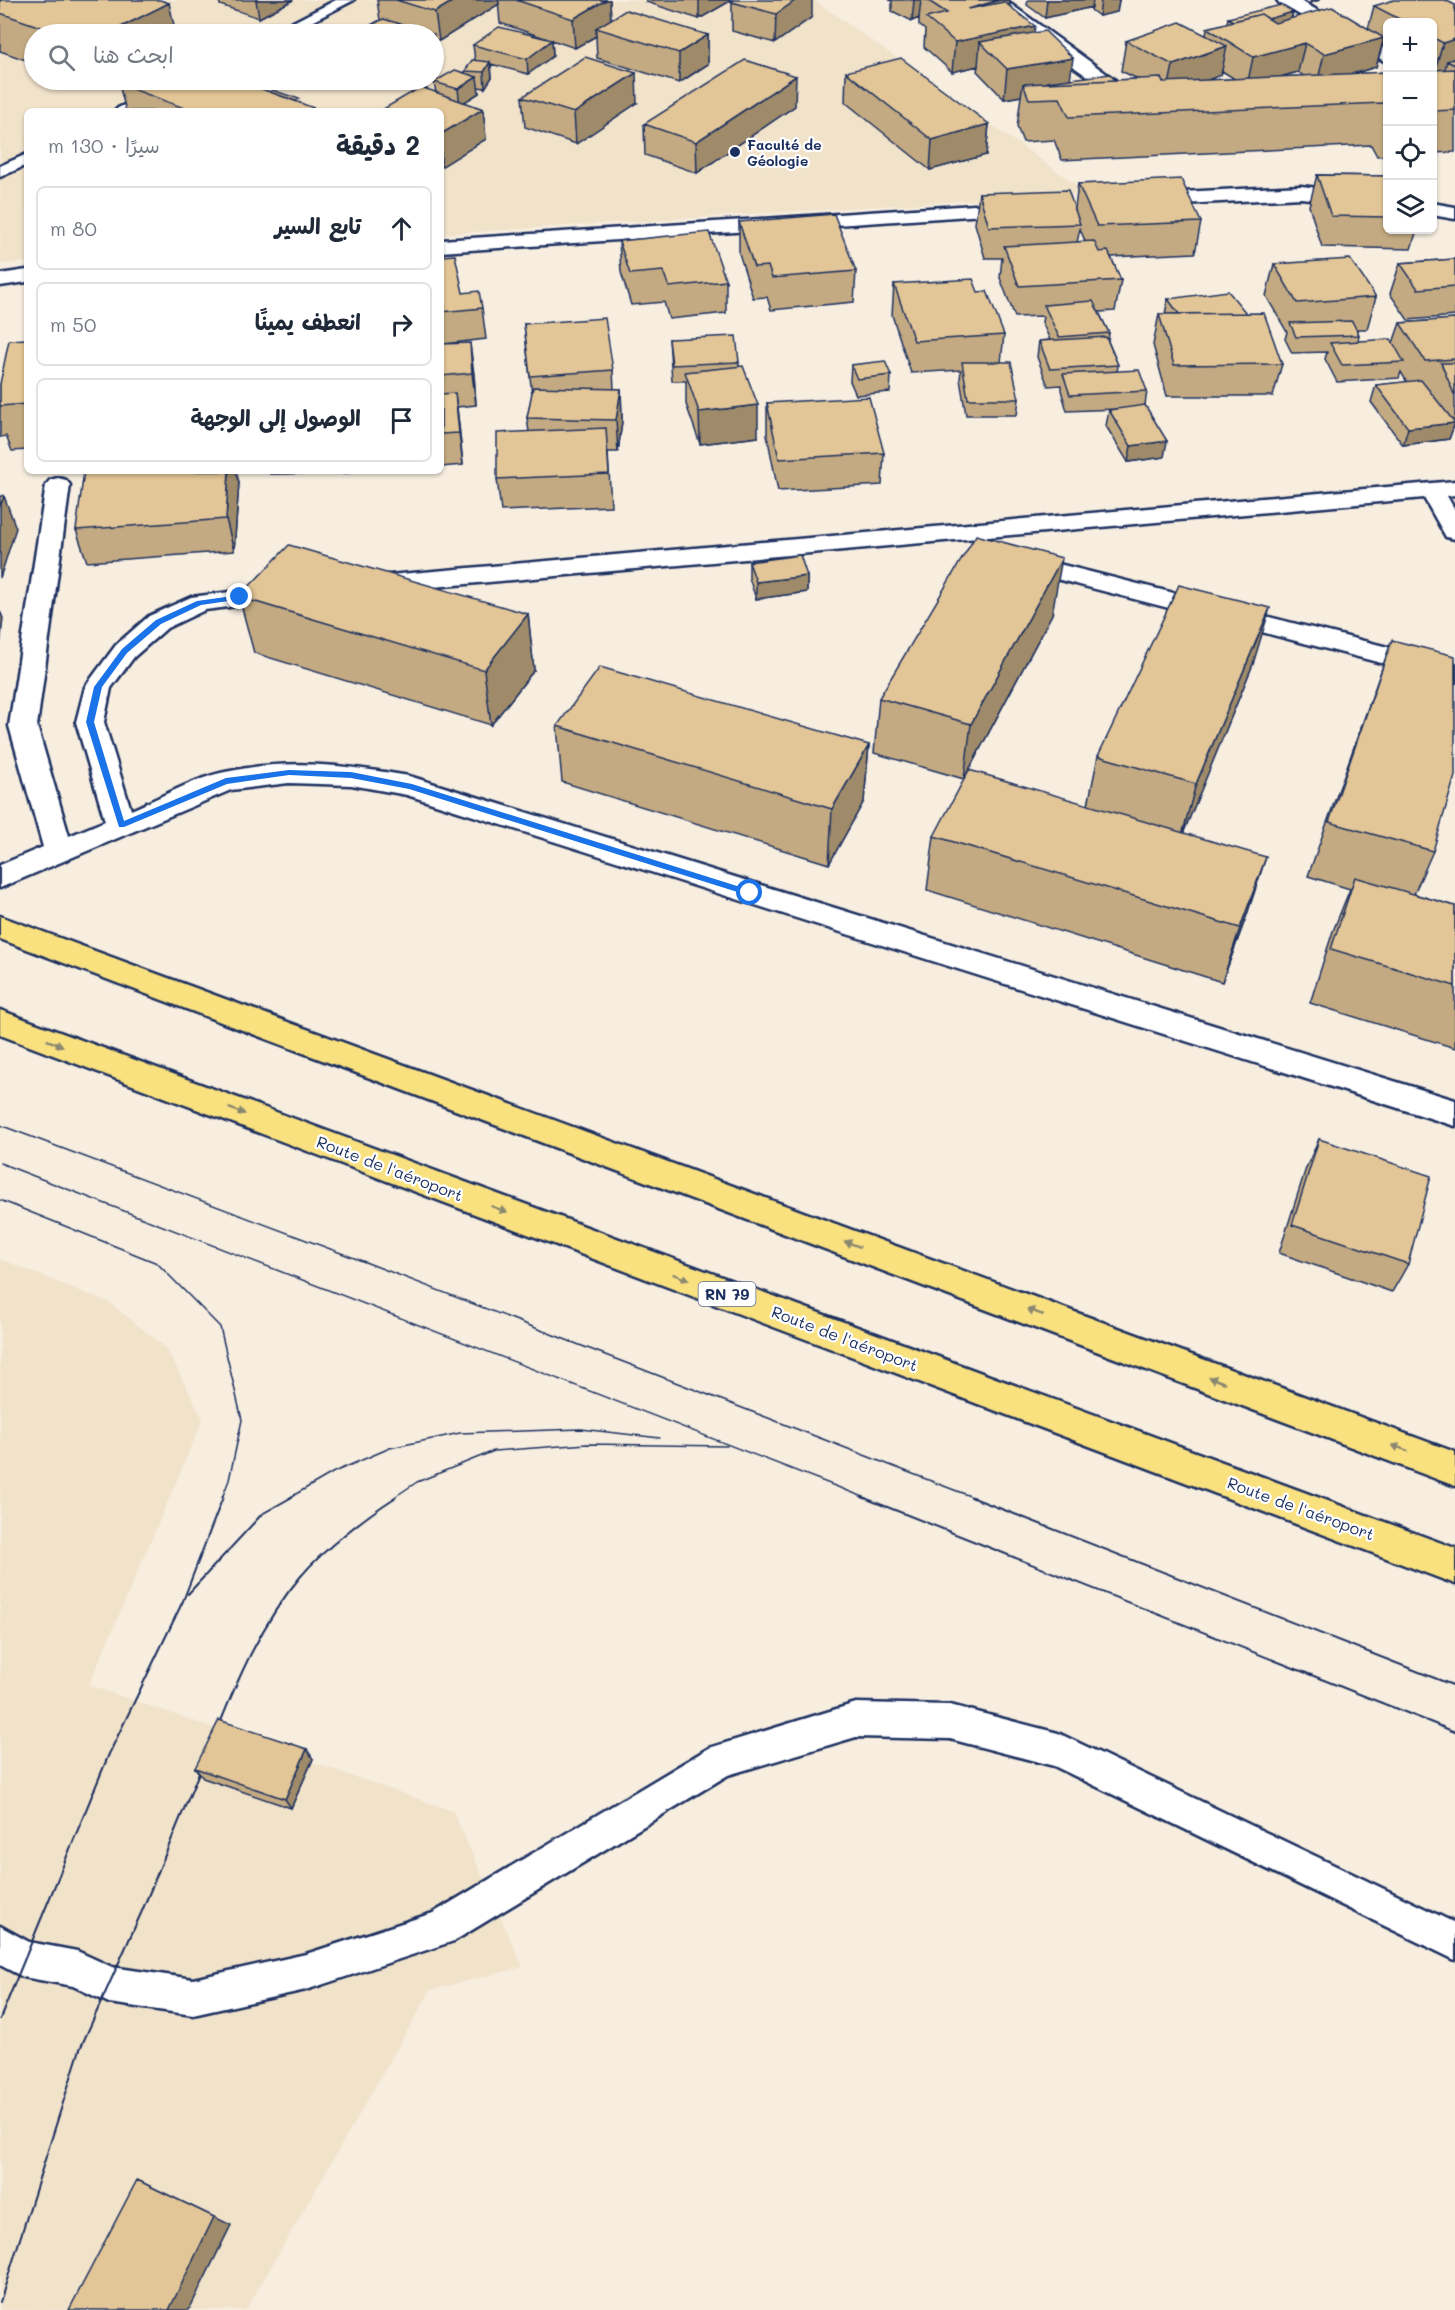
<!DOCTYPE html>
<html lang="ar">
<meta charset="utf-8">
<style>
:root{--surface:#fff;--page:#f2f2f3;--text:#1f2937;--muted:#747a83;--line:#e0e1e3}
body{margin:0;font-family:Mali,"Playpen Sans Arabic",sans-serif;background:var(--page);color:var(--text);direction:rtl}
.controls{position:absolute;right:18px;top:18px;display:grid;overflow:hidden;border-radius:9px;box-shadow:0 2px 4px #0004}
.controls button{width:54px;height:54px;display:grid;place-items:center;padding:0;border:0;border-bottom:2px solid var(--line);background:var(--surface);color:var(--text);font:30px sans-serif}
.stop{position:absolute;width:18px;height:18px;margin:-14px;border:4px solid #1a73e8;border-radius:50%;background:#fff}
.stop.end{background:#1a73e8;border-color:#fff;box-shadow:0 2px 6px #0008}
.list{margin:0;padding:0;list-style:none}
h2{display:flex;justify-content:space-between;align-items:center;height:78px;margin:0;padding:0 24px;font-size:26px}
h2 small{font-size:20px;font-weight:400;color:var(--muted)}
.list li{display:grid;grid-template-columns:39px 1fr auto;gap:18px;align-items:center;box-sizing:border-box;height:84px;margin:0 12px 12px;padding:0 12px;border:2px solid var(--line);border-radius:9px}
.list b{display:block;font-size:22px;white-space:nowrap}
.list em{font-size:20px;font-style:normal;color:var(--muted)}
.icon{flex:none;width:33px;height:33px;fill:none;stroke:currentColor;stroke-width:2;stroke-linecap:round;stroke-linejoin:round}
.map{position:relative;flex:none;width:1455px;height:2310px;overflow:hidden;direction:ltr}
.search{position:absolute;background:var(--surface);box-shadow:0 2px 4px #0004;left:24px;top:24px;width:420px;height:66px;display:flex;align-items:center;gap:15px;box-sizing:border-box;padding:0 21px;border-radius:33px;color:var(--muted);font-size:22px}
.panel{position:absolute;background:var(--surface);box-shadow:0 2px 4px #0004;left:24px;top:108px;width:420px;height:366px;border-radius:9px;direction:rtl}
.map>svg:first-child{display:block}
.built{fill:#f1e2ca;fill-rule:evenodd}
.lines{fill:none;stroke-linecap:round;stroke-linejoin:round}
.lane-casing{stroke:#1b2f5e;stroke-width:5}
.street-casing{stroke:#1b2f5e;stroke-width:5}
.secondary-casing{stroke:#1b2f5e;stroke-width:5}
.highway-casing{stroke:#1b2f5e;stroke-width:5}
.lane{fill:#fff;fill-rule:evenodd}
.street{fill:#fff;fill-rule:evenodd}
.secondary{fill:#fff;fill-rule:evenodd}
.highway{fill:#fae180;fill-rule:evenodd}
.tram-far1{stroke:#1b2f5e;stroke-width:1.5}
.tram{stroke:#1b2f5e;stroke-width:2}
.wall{fill:#c3aa82;stroke:#1b2f5e;stroke-width:1.5;fill-rule:evenodd}
.shaded-wall{fill:#9f8b6a;stroke:#1b2f5e;stroke-width:1.5}
.building{fill:#e3c697;stroke:#1b2f5e;stroke-width:1.5}
.oneway{fill:#8a886f}
.route{fill:#1a73e8}
.poi-dot{fill:#1b2f5e;stroke:#fff;stroke-width:2}
.labels{text-anchor:middle;dominant-baseline:central;stroke-width:4.5;stroke-linejoin:round;paint-order:stroke}
.far-poi-label{font-size:14px;font-weight:bold;fill:#1b2f5e;stroke:#fff;text-anchor:start}
.shield{fill:#fff;stroke:#5f6d8e;stroke-width:1.5}
.shield-label{font-size:15px;font-weight:bold;fill:#1b2f5e}
.street-label{font-size:16px;fill:#1b2f5e;stroke:#fff}
</style>
<div class="map">
<svg width="1455" height="2310" viewBox="0 0 1455 2310">
<rect width="100%" height="100%" fill="#f7eee0"/>
<filter id="ink" filterUnits="userSpaceOnUse"><feTurbulence type="fractalNoise" baseFrequency=".0167" numOctaves="2"/><feDisplacementMap in="SourceGraphic" scale="12" xChannelSelector="R" yChannelSelector="G"/><feConvolveMatrix kernelMatrix="1 2 1 2 8 2 1 2 1" color-interpolation-filters="sRGB"/></filter>
<g filter="url(#ink)">
<path class="built" d="M0,0H814L1088,193L441,234V111H27V262L0,264ZM34,34H434V80H34Z
M0,1259L110,1303L166,1348L203,1419L89,1685L453,1811L523,1967L431,1990L246,2310H0Z"/>
<g class="lines">
<defs>
<path id="lane" d="M336,0H354L288,34H270Z
M176,80H195L192,83L135,111H115L118,108Z
M27,154V165L0,177V166Z
M856,1703L950,1705L1058,1733L1455,1923V1960L1054,1766L950,1739L856,1737L728,1775L454,1941L306,1990L193,2015L109,2003L73,1986L23,1977L0,1965V1926L29,1942L77,1951L112,1967L193,1979L306,1954L433,1913L709,1748Z"/>
<path id="street" d="M979,0H1002L1012,5L1144,101L1142,105H1128Z
M1277,0H1299L1388,50V63L1280,4Z
M58,478L66,480L70,485L37,726L69,836L105,821L76,722L85,687L116,645L149,616L191,597L285,585L294,587L298,593L294,599L205,610L167,628L134,657L111,688L104,722L131,810C160,798 195,778 225,772C287,758 347,765 409,776L1455,1100V1126L407,795L351,785L289,783L231,790L0,888V865L43,847L9,726L46,485L50,480Z
M1455,481V495L1447,496L1455,510V539L1446,537L1424,498L366,593L357,591L353,585L357,579L366,577Z
M1015,553L1455,664V682L1006,566L1002,561L1006,556Z"/>
<path id="secondary" d="M1301,186L1388,196V208L1301,198L1143,206L1136,204L1133,200L1136,196L1143,194Z
M1020,202L1027,204L1030,208L1027,212L441,252V240Z
M1432,203L1455,207V219L1432,215Z
M27,270V282L0,286V274Z"/>
<path id="highway" d="M0,916L1455,1452V1486L0,939Z
M0,1010L1455,1548V1584L0,1035Z"/>
</defs>
<use href="#lane" class="lane-casing"/>
<use href="#street" class="street-casing"/>
<use href="#secondary" class="secondary-casing"/>
<use href="#highway" class="highway-casing"/>
<use href="#lane" class="lane"/>
<use href="#street" class="street"/>
<use href="#secondary" class="secondary"/>
<use href="#highway" class="highway"/>
<path class="tram-far1" d="M0,1125L365,1262L975,1498
M0,1163L866,1498
M0,1200L157,1263L220,1327L242,1420L229,1480L222,1498
M289,1498L334,1472L390,1448L460,1433L581,1429L660,1438
M393,1498L417,1482L494,1451L587,1444L727,1446"/>
<path class="tram" d="M862,1497L1455,1732
M971,1497L1455,1686
M188,1594L262,1514L292,1497
M215,1736C237,1680 262,1622 301,1576C325,1548 365,1517 396,1497
M0,2019L109,1754L183,1601L223,1497
M0,2302L80,2049L142,1911L205,1758"/>
</g>
<path class="wall" d="M0,0L176,34H34V63L0,51Z
M219,0H293L259,18L220,5Z
M377,0H498L499,4L439,41L434,39V34H355L380,20Z
M498,0H610L611,19L708,35V64L679,83L597,58L596,36L575,48L552,40L553,56L528,74L491,64L492,77L485,88L478,87L479,93L464,102L483,109L486,139L436,93L434,82L465,73V71L475,60L473,45L548,39L500,23Z
M646,0H732L699,19L646,2Z
M889,0H1010V6L1034,33L1070,79L1115,80L1138,79L1121,71L1126,41L1206,35L1207,28L1227,23L1228,18L1293,12L1292,18L1368,29L1374,6L1455,5V152L1432,153V22H1388V47L1383,44L1376,67L1353,74L1388,72V155L1377,156L1371,145L1062,160L1054,140L1023,142L1017,127L1021,96L1004,99L977,71L978,66L952,72L924,47L925,30L919,25V18L912,21L892,11V1ZM1222,71L1235,79L1207,80L1221,75ZM1298,72L1304,76L1280,77Z
M1028,0H1119L1117,12L1099,16L1091,10L1092,7L1045,18L1027,5Z
M732,2L812,17L775,43L732,31Z
M846,72L989,124L986,155L930,170L845,102Z
M81,80H112L99,86Z
M354,80H397L382,88Z
M119,84L300,103L314,111H126Z
M522,97L637,103L576,144L525,127Z
M795,106L697,173L645,155L644,124Z
M1317,175L1388,176V230H1417L1411,249L1322,247L1309,206Z
M1078,184L1201,222L1195,253L1111,257L1121,280L1115,311L1099,312L1109,333L1108,341L1118,365L1117,372L1147,391L1145,405L1164,457L1128,462L1106,426L1109,410L1117,409L1067,411L1061,390V385L1048,386L1037,357L1039,341L1050,340L1042,322L1043,316L1015,317L1000,278L1002,258H985L975,224L979,193L1075,208ZM1080,229L1085,241L1077,242Z
M739,222L856,271L854,302L771,310L767,297L753,298L739,253Z
M619,241L726,281V313L669,319L664,302L631,305L621,272Z
M441,256L463,293L482,308L486,339L443,344L474,374L476,405L457,407L463,465L441,467Z
M1455,259V316L1408,320L1390,294L1400,263Z
M1274,264L1376,297L1367,329H1357L1359,335L1358,341L1393,343L1400,323L1455,319V425H1454L1449,439L1403,445L1371,402L1376,385L1407,382L1401,372L1399,378L1337,382L1325,359L1327,352L1292,353L1285,339L1287,332L1266,296Z
M894,284L978,292L1004,335L1001,362L1019,399L1017,415H966L960,379L961,370L911,373L892,315Z
M1168,299L1282,364L1273,396H1167L1153,345L1159,314H1165Z
M524,324L613,370L614,389H621L622,421L618,452H608L611,506L501,511L497,479L529,432L527,418L532,395Z
M27,339V450L12,451L6,436L0,437V384Z
M669,339L739,362V366L758,437L700,444L686,404V381H672Z
M851,365L891,375L890,392L856,395L850,381Z
M767,403L884,453L882,485L778,491L767,435Z
M269,471H349V473L270,474Z
M239,482L234,551L87,562L76,530Z
M749,562L807,576V592L756,599L749,578Z
M239,597L528,614L534,670L491,725L254,653Z
M1052,614L964,779L874,753L879,698Z
M1392,640L1433,851L1414,894L1455,906V1048L1310,1003L1333,931L1350,889L1308,876Z
M1253,664L1183,833L1248,912L1222,982L927,890L934,836L1088,805L1098,756Z
M557,726L869,745L864,801L829,864L562,782Z
M1319,1139L1408,1264L1392,1292L1279,1253L1306,1168Z
M313,1759L291,1808L203,1778L195,1768Z"/>
<path class="shaded-wall" d="M256,0H293L259,18Z
M455,0H498L499,4L439,41L435,12Z
M606,0H610L611,27L596,28V36L575,48L573,19Z
M699,0H732L699,19Z
M796,0H812V17L775,43L776,14Z
M914,0H921L919,18L912,21Z
M999,0H1010L1007,26L968,9Z
M1047,0H1093L1092,7L1045,18Z
M1106,0H1119L1117,12L1099,16L1101,1Z
M1311,0H1320L1310,3Z
M169,3L176,34H107Z
M1293,12L1289,27L1240,26Z
M1035,26L1031,55L980,42L978,66L952,72L955,42Z
M708,35V64L679,83V53Z
M1384,38L1376,67L1317,84L1324,54Z
M1455,39V65L1447,61L1445,69L1434,73L1443,43Z
M552,40L553,56L528,74L527,59Z
M1305,43L1298,72L1247,86L1253,57Z
M1227,46L1221,75L1167,95L1173,65Z
M1073,58L1069,87L1047,82L1045,92L1023,84L1021,96L1004,99L1007,69Z
M490,62L492,77L485,88L484,72Z
M636,73L637,103L576,144L574,113Z
M796,76L795,106L697,173L696,142Z
M477,77L479,93L460,105L458,89Z
M98,80H112L99,86Z
M381,80H397L382,88Z
M483,109L486,139L441,167V134Z
M989,124L986,155L930,170L932,140Z
M470,343L474,374L476,405L472,373Z
M621,389L622,421L618,452L616,420Z
M455,393L459,425L463,465L459,433Z
M758,405V437L700,444L699,412Z
M1455,423L1449,439L1403,445L1408,428Z
M1167,441L1164,457L1128,462L1131,446Z
M229,471H236L239,482L234,551L226,519Z
M4,496L16,528L0,578V507Z
M1062,558L1052,614L964,779L971,724Z
M807,576V592L756,599V582Z
M1270,608L1253,664L1181,839L1196,784Z
M0,611L3,618L0,647Z
M528,614L534,670L491,725L484,670Z
M869,745L864,801L829,864L832,809Z
M1266,857L1248,912L1222,982L1240,928Z
M307,1749L313,1759L291,1808L285,1799Z
M137,2180L231,2225L189,2310H169Z"/>
<path class="building" d="M0,0H160L169,3L107,34H61L0,13Z
M396,0H455L435,12Z
M516,0H606L573,19Z
M734,0H796L776,14L732,2Z
M927,0H999L968,9L1004,2L1035,26L955,42L926,18L947,13Z
M1394,0H1445L1455,5V39L1443,43L1432,37V22H1405L1374,6Z
M1281,5L1293,12L1268,19L1261,14L1233,21L1228,18Z
M1332,7L1384,38L1324,54L1305,43L1253,57L1207,28L1261,14L1275,23Z
M626,10L708,35L679,53L596,28Z
M383,19L425,31L419,34H355Z
M1180,22L1227,46L1173,65L1126,41Z
M499,27L552,40L527,59L473,45Z
M1045,31L1073,58L1007,69L980,42Z
M585,57L636,73L574,113L522,97Z
M901,58L989,124L932,140L846,72Z
M1455,58V65L1447,61Z
M472,60L490,62L484,72L465,71Z
M745,60L796,76L696,142L644,124Z
M1455,69V110L1432,111V70Z
M455,70L477,77L458,89L434,82Z
M1388,72V110L1383,103L1069,117L1060,98L1029,99L1023,84L1161,78L1163,82Z
M1110,74L1115,80L1047,83V82Z
M127,80H237L314,108L308,111H192L119,84Z
M421,87L483,109L441,134V111H380Z
M272,90L299,99L296,101L270,92Z
M1317,175L1388,176V217L1331,216Z
M1181,179L1201,222L1097,226L1078,184Z
M1068,190L1080,224L989,227L979,193Z
M834,214L856,271L772,278L768,266L754,267L739,222Z
M709,232L726,281L669,287L663,271L630,274L619,241Z
M1094,241L1099,252L1108,251L1121,280L1019,286L1004,246Z
M455,255L463,293L479,291L482,308L441,312V256Z
M1350,259L1376,297L1297,303L1274,264Z
M1455,259V286L1418,289L1400,263Z
M973,279L978,292L987,291L1004,335L914,341L894,284Z
M1228,291L1246,313L1179,314L1168,299Z
M1093,301L1109,333L1059,337L1044,305Z
M1264,313L1282,364L1174,365L1159,314Z
M605,318L613,370L530,376L524,324Z
M1455,319V359L1425,361L1400,323Z
M1352,321L1359,335L1296,337L1290,323Z
M736,336L739,362L672,365L669,339Z
M1106,337L1118,365L1050,369L1039,341Z
M27,339V404L0,406V384L9,340Z
M1391,339L1404,362L1342,365L1330,343Z
M470,343L472,373L441,376V344Z
M885,361L891,375L857,379L851,365Z
M962,362H1011L1019,399H968Z
M1441,363H1455V394H1454Z
M743,366L758,405L699,412L685,372Z
M1139,370L1147,391L1070,395L1063,374Z
M1421,380L1455,423L1408,428L1376,385Z
M533,387L621,389L616,420L527,418Z
M455,393L459,433L441,434V394Z
M869,397L884,453L779,459L767,403Z
M1145,405L1167,441L1131,446L1109,410Z
M606,428L609,474L497,479V433Z
M84,471H229L226,519L76,530Z
M0,496H4L0,507Z
M976,535L1062,558L971,724L879,698Z
M289,545L528,614L484,670L239,597Z
M800,555L807,576L756,582L749,562Z
M1179,585L1270,608L1196,784L1098,756Z
M1392,640L1455,656V776L1433,851L1329,822Z
M600,667L869,745L832,809L557,726Z
M969,770L1266,857L1240,928L934,836Z
M1355,877L1455,906V986L1331,949Z
M1319,1139L1431,1176L1408,1264L1292,1225Z
M219,1720L307,1749L285,1799L195,1768Z
M137,2180L214,2217L169,2310H69Z"/>
<defs><path id="oneway-solid" d="M-6-.8H1V-3.2L6.5 0L1 3.2V.8H-6Z" transform="scale(1.5)"/></defs>
<g class="oneway">
<use href="#oneway-solid" transform="translate(55 1043) rotate(21)"/>
<use href="#oneway-solid" transform="translate(237 1111) rotate(21)"/>
<use href="#oneway-solid" transform="translate(499 1209) rotate(21)"/>
<use href="#oneway-solid" transform="translate(852 1244) rotate(-160)"/>
<use href="#oneway-solid" transform="translate(681 1277) rotate(21)"/>
<use href="#oneway-solid" transform="translate(1035 1312) rotate(-160)"/>
<use href="#oneway-solid" transform="translate(1217 1380) rotate(-160)"/>
<use href="#oneway-solid" transform="translate(1400 1448) rotate(-160)"/>
</g>
</g>
<path class="route" d="M240,595H242V599L201,605L161,624L127,653L102,687L94,722L124,821L226,778L289,770L351,772L412,784L753,891V895H747L409,789L351,778L289,775L227,784L124,827H119L86,722L94,687L122,649L156,620L197,601Z"/>
<circle class="poi-dot" cx="735" cy="152" r="6"/>
<g class="labels">
<g class="far-poi-label">
<text x="747" y="144">Faculté de<tspan x="747" dy="16">Géologie</tspan></text>
</g>
<rect class="shield" x="698.5" y="1282" width="57" height="24" rx="4.5"/>
<g class="shield-label">
<text x="727" y="1294">RN 79</text>
</g>
<g class="street-label">
<text transform="translate(390 1168) rotate(21)">Route de l'aéroport</text>
<text transform="translate(845 1338) rotate(21)">Route de l'aéroport</text>
<text transform="translate(1301 1508) rotate(20)">Route de l'aéroport</text>
</g>
</g>
</svg>
<div class="controls">
<button>+</button>
<button>−</button>
<button><svg class="icon" aria-label="locate" viewBox="0 0 24 24"><circle cx="12" cy="12" r="6"/><path d="M12 2v4M12 18v4M2 12h4M18 12h4"/></svg></button>
<button><svg class="icon" aria-label="layers" viewBox="0 0 24 24"><path d="M12 4l9 5-9 5-9-5zM3 14l9 5 9-5"/></svg></button>
</div>
<div class="stop" style="left:750px;top:893px"></div>
<div class="stop end" style="left:240px;top:597px"></div>
<div class="search"><svg class="icon" aria-label="search" viewBox="0 0 24 24"><circle cx="10" cy="10" r="6"/><path d="M15 15l6 6"/></svg>ابحث هنا</div>
<section class="panel">
<h2>2 دقيقة<small>سيرًا · 130 m</small></h2>
<ul class="list">
<li><svg class="icon" aria-label="ahead" viewBox="0 0 24 24"><path d="M12 20V5M6 11l6-6 6 6"/></svg><div><b>تابع السير</b></div><em>80 m</em></li>
<li><svg class="icon" aria-label="right" viewBox="0 0 24 24"><path d="M7 20v-9h11M14 6l5 5-5 5"/></svg><div><b>انعطف يمينًا</b></div><em>50 m</em></li>
<li><svg class="icon" aria-label="arrive" viewBox="0 0 24 24"><path d="M6 21V4h12l-3 4 3 4H6"/></svg><div><b>الوصول إلى الوجهة</b></div></li>
</ul>
</section>
</div>
